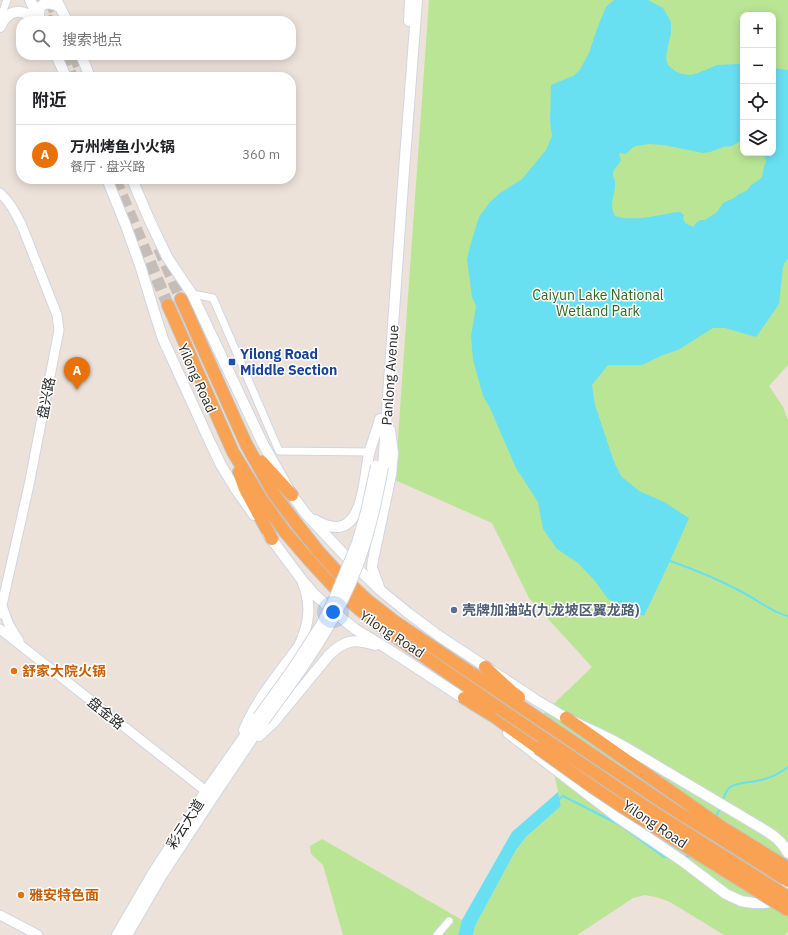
<!DOCTYPE html>
<html lang="zh">
<meta charset="utf-8">
<style>
:root{--surface:#fff;--page:#f2f2f2;--text:#202124;--muted:#757577;--line:#e0e0e0;--accent:#2563eb}
body{margin:0;font-family:"IBM Plex Sans","Noto Sans SC",sans-serif;background:var(--page);color:var(--text)}
.controls{position:absolute;right:12px;top:12px;display:grid;overflow:hidden;border-radius:8px;box-shadow:0 2px 10px #0003}
.controls button{width:36px;height:36px;display:grid;place-items:center;padding:0;border:0;border-bottom:1px solid var(--line);background:var(--surface);color:var(--text);font:20px sans-serif}
.you{position:absolute;left:333px;top:612px;width:14px;height:14px;margin:-10px;border:3px solid #fff;border-radius:50%;background:#1a73e8;box-shadow:0 0 0 6px #1a73e833}
.badge{display:grid;place-items:center;width:26px;height:26px;border-radius:50%;background:var(--accent);color:#fff;font-size:13px;font-weight:700}
.pin{position:absolute;translate:-50% -33px;filter:drop-shadow(0 1px 2px #0008)}
.pin::after{content:'';position:absolute;top:21px;width:14px;height:12px;background:inherit;clip-path:polygon(0 0,100% 0,50% 100%)}
.list{margin:0;padding:0;list-style:none}
h2{display:flex;justify-content:space-between;align-items:center;height:52px;margin:0;padding:0 16px;font-size:17px}
h2 small{font-size:13px;font-weight:400;color:var(--muted)}
.list li{display:grid;grid-template-columns:26px 1fr auto;gap:12px;align-items:center;box-sizing:border-box;height:60px;padding:0 16px;border-top:1px solid var(--line)}
.list b{display:block;font-size:15px;white-space:nowrap}
.list p{margin:0;font-size:13px;white-space:nowrap;color:var(--muted)}
.list em{font-size:13px;font-style:normal;color:var(--muted)}
.icon{flex:none;width:22px;height:22px;fill:none;stroke:currentColor;stroke-width:2;stroke-linecap:round;stroke-linejoin:round}
.map{position:relative;flex:none;width:788px;height:935px;overflow:hidden}
.search{position:absolute;background:var(--surface);box-shadow:0 2px 10px #0003;left:16px;top:16px;width:280px;height:44px;display:flex;align-items:center;gap:10px;box-sizing:border-box;padding:0 14px;border-radius:16px;color:var(--muted);font-size:15px}
.panel{position:absolute;background:var(--surface);box-shadow:0 2px 10px #0003;left:16px;top:72px;width:280px;height:112px;border-radius:16px}
.map>svg:first-child{display:block}
.green{fill:#bae594;fill-rule:evenodd}
.water{fill:#69dff2}
.lines{fill:none;stroke-linecap:round;stroke-linejoin:round}
.stream{stroke:#69dff2;stroke-width:2}
.trunk-tunnel{stroke:#c5bdb7;stroke-width:12;stroke-dasharray:12 6;stroke-linecap:butt}
.minor-casing{stroke:#cfd5e3;stroke-width:9}
.tertiary-casing{stroke:#cfd5e3;stroke-width:11}
.secondary-casing{stroke:#cfd5e3;stroke-width:12}
.trunk-casing{stroke:#c3c3c3;stroke-width:14}
.minor{stroke:#fff;stroke-width:7}
.tertiary{stroke:#fff;stroke-width:9}
.secondary{stroke:#fff;stroke-width:10}
.trunk{stroke:#faa254;stroke-width:12}
.secondary-bridge-casing{stroke:#cfd5e3;stroke-width:12;stroke-linecap:butt}
.trunk-bridge-casing{stroke:#c3c3c3;stroke-width:14;stroke-linecap:butt}
.secondary-bridge{stroke:#fff;stroke-width:10}
.trunk-bridge{stroke:#faa254;stroke-width:12}
.transit-dot{fill:#1a4fb4;stroke:#fff;stroke-width:1.5}
.service-dot{fill:#5c6f8a;stroke:#fff;stroke-width:1.5}
.food-dot{fill:#e8710a;stroke:#fff;stroke-width:1.5}
.labels{text-anchor:middle;dominant-baseline:central;stroke-width:3;stroke-linejoin:round;paint-order:stroke}
.park-label{font-size:14px;fill:#326817;stroke:#fff}
.transit-label{font-size:14px;font-weight:bold;fill:#164399;stroke:#fff;text-anchor:start}
.street-label{font-size:14px;fill:#292929;stroke:#fff}
.service-label{font-size:14px;font-weight:bold;fill:#4e5e75;stroke:#fff;text-anchor:start}
.food-label{font-size:14px;font-weight:bold;fill:#c56008;stroke:#fff;text-anchor:start}
</style>
<div class="map">
<svg width="788" height="935" viewBox="0 0 788 935">
<rect width="100%" height="100%" fill="#ece2da"/>
<path class="green" d="M429,0H788V365L769,386L783,407L788,420V932L785,935H724L670,902L656,897L645,895L633,898L577,935H473L475,926L516,850L526,837L561,806L542,715L592,667L529,598L492,523L395,480ZM743,15H773V153H743Z
M322,839L462,920L458,935H343L323,865L311,854L310,846Z"/>
<path class="water" d="M614,0H648L663,8L671,22V33L668,46L666,59L668,65L675,71L682,74L691,75L698,73L717,65L737,64L743,65V142L740,141L732,146L723,147L710,152L703,153L664,145L649,144L635,146L632,148L626,154L620,153L619,154L621,160C619,165 614,168 613,173C612,177 615,179 615,182C616,195 608,204 615,216C632,222 659,215 676,212H680L684,215L683,219L685,223L693,227L697,222L701,220H705L717,212L723,203L734,198L739,194L746,191L749,188L751,185L759,180L762,177L764,166L766,162L765,157L761,153H773V68L788,70V259L785,262L783,267L779,304L756,337L725,328H713L678,350L663,355L642,365H608L592,385L595,405L614,462L621,476L639,491L664,502L689,518L670,561L644,616L629,611L608,599L595,581L578,563L557,549L543,529L538,502L516,468L490,408L483,396L473,360L471,336L476,306L472,297L467,259L471,243L479,217L490,202L500,193L522,179L546,150L552,136L550,122L551,85L573,76L579,71L589,53L598,26L606,7Z
M558,792L561,806L526,837L516,850L475,926L473,935H458L462,920L512,832Z"/>
<g class="lines">
<path class="stream" d="M670,561C696,570 720,580 744,593C758,600 772,613 788,616
M558,800L563,796L620,825L664,857H670
M722,802C724,797 726,791 729,788C736,782 748,783 756,781C768,779 779,774 788,767
M715,819L720,808
M683,857L692,856"/>
<path class="trunk-tunnel" d="M39,0L48,21
M50,0L59,21
M63,55L72,77
M74,55L84,77
M115,179L168,305
M159,248L181,299"/>
<defs>
<path id="minor" d="M0,19L7,0
M192,294L213,298L279,451L370,452
M437,935L449,921"/>
<path id="tertiary" d="M0,193C10,202 16,213 22,226L57,315L59,330L29,485L0,614
M2,606L9,625L19,641
M0,629L211,795
M0,915L38,935"/>
<path id="secondary" d="M30,0L39,18
M57,1L67,21
M40,20C36,3 46,0 60,7
M409,21L410,0
M0,27C10,6 22,10 40,20
M56,55L66,77
M81,55L90,77
M107,179L126,226L141,268L154,311L163,339L209,440L221,465L235,488L254,515
M132,179L149,219L167,257L175,269L192,294L263,444L292,495L306,514L354,565L380,590L408,613L439,636L536,700L566,718L606,737L625,747L763,829C773,835 782,841 788,853
M383,467L403,184L417,0
M315,520C363,548 363,484 369,454C372,442 377,431 380,419
M267,533L302,580L315,595L345,621L355,629L388,649L469,702
M379,587L372,568L373,560L391,475L393,453L390,430
M244,730C257,699 279,673 299,646C309,624 312,606 303,583
M508,733L616,816L681,860L726,894L741,901L753,903H764L774,901L784,891L788,883
M259,736L274,722L329,655C345,640 354,638 375,645
M117,935L153,873L206,791L258,717
M127,935L162,875L213,797L264,721"/>
<path id="trunk" d="M181,299L246,444L274,494L296,523L319,552L341,576L367,600L394,621L677,812L714,834L788,881
M168,305L233,452L262,500L285,532L310,561L334,587L360,610L387,631L499,708
M262,462L292,495
M239,472L245,489L272,539
M485,667L511,691L519,697
M464,698L495,717L538,748L546,753
M566,718L720,826L788,868
M569,765L604,784"/>
</defs>
<use href="#minor" class="minor-casing"/>
<use href="#tertiary" class="tertiary-casing"/>
<use href="#secondary" class="secondary-casing"/>
<use href="#trunk" class="trunk-casing"/>
<use href="#minor" class="minor"/>
<use href="#tertiary" class="tertiary"/>
<use href="#secondary" class="secondary"/>
<use href="#trunk" class="trunk"/>
<defs>
<path id="secondary-bridge" d="M258,717L292,670L321,625L334,599L357,543L366,512L376,466
M264,721C292,683 320,645 341,604C355,576 366,545 373,515C377,499 380,483 383,467"/>
<path id="trunk-bridge" d="M499,708L644,806L788,897
M538,748L594,788L621,806L788,910"/>
</defs>
<use href="#secondary-bridge" class="secondary-bridge-casing"/>
<use href="#trunk-bridge" class="trunk-bridge-casing"/>
<use href="#secondary-bridge" class="secondary-bridge"/>
<use href="#trunk-bridge" class="trunk-bridge"/>
</g>
<rect class="transit-dot" x="228" y="358" width="8" height="8" rx="2"/>
<circle class="service-dot" cx="454" cy="610" r="4"/>
<g class="food-dot">
<circle cx="14" cy="671" r="4"/>
<circle cx="21" cy="895" r="4"/>
</g>
<g class="labels">
<g class="park-label">
<text x="598" y="295">Caiyun Lake National<tspan x="598" dy="16">Wetland Park</tspan></text>
</g>
<g class="transit-label">
<text x="240" y="354">Yilong Road<tspan x="240" dy="16">Middle Section</tspan></text>
</g>
<g class="street-label">
<text transform="translate(390 375) rotate(-86)">Panlong Avenue</text>
<text transform="translate(197 378) rotate(66)">Yilong Road</text>
<text transform="translate(46 398) rotate(-79)">盘兴路</text>
<text transform="translate(392 634) rotate(33)">Yilong Road</text>
<text transform="translate(106 713) rotate(39)">盘金路</text>
<text transform="translate(185 824) rotate(-57)">彩云大道</text>
<text transform="translate(655 824) rotate(34)">Yilong Road</text>
</g>
<g class="service-label">
<text x="462" y="610">壳牌加油站(九龙坡区翼龙路)</text>
</g>
<g class="food-label">
<text x="22" y="671">舒家大院火锅</text>
<text x="29" y="895">雅安特色面</text>
</g>
</g>
</svg>
<div class="controls">
<button>+</button>
<button>−</button>
<button><svg class="icon" aria-label="locate" viewBox="0 0 24 24"><circle cx="12" cy="12" r="6"/><path d="M12 2v4M12 18v4M2 12h4M18 12h4"/></svg></button>
<button><svg class="icon" aria-label="layers" viewBox="0 0 24 24"><path d="M12 4l9 5-9 5-9-5zM3 14l9 5 9-5"/></svg></button>
</div>
<div class="you"></div>
<div class="pin badge" style="left:77px;top:390px;background:#e8710a">A</div>
<div class="search"><svg class="icon" aria-label="search" viewBox="0 0 24 24"><circle cx="10" cy="10" r="6"/><path d="M15 15l6 6"/></svg>搜索地点</div>
<section class="panel">
<h2>附近<small></small></h2>
<ul class="list">
<li><span class="badge" style="background:#e8710a">A</span><div><b>万州烤鱼小火锅</b><p>餐厅 · 盘兴路</p></div><em>360 m</em></li>
</ul>
</section>
</div>
